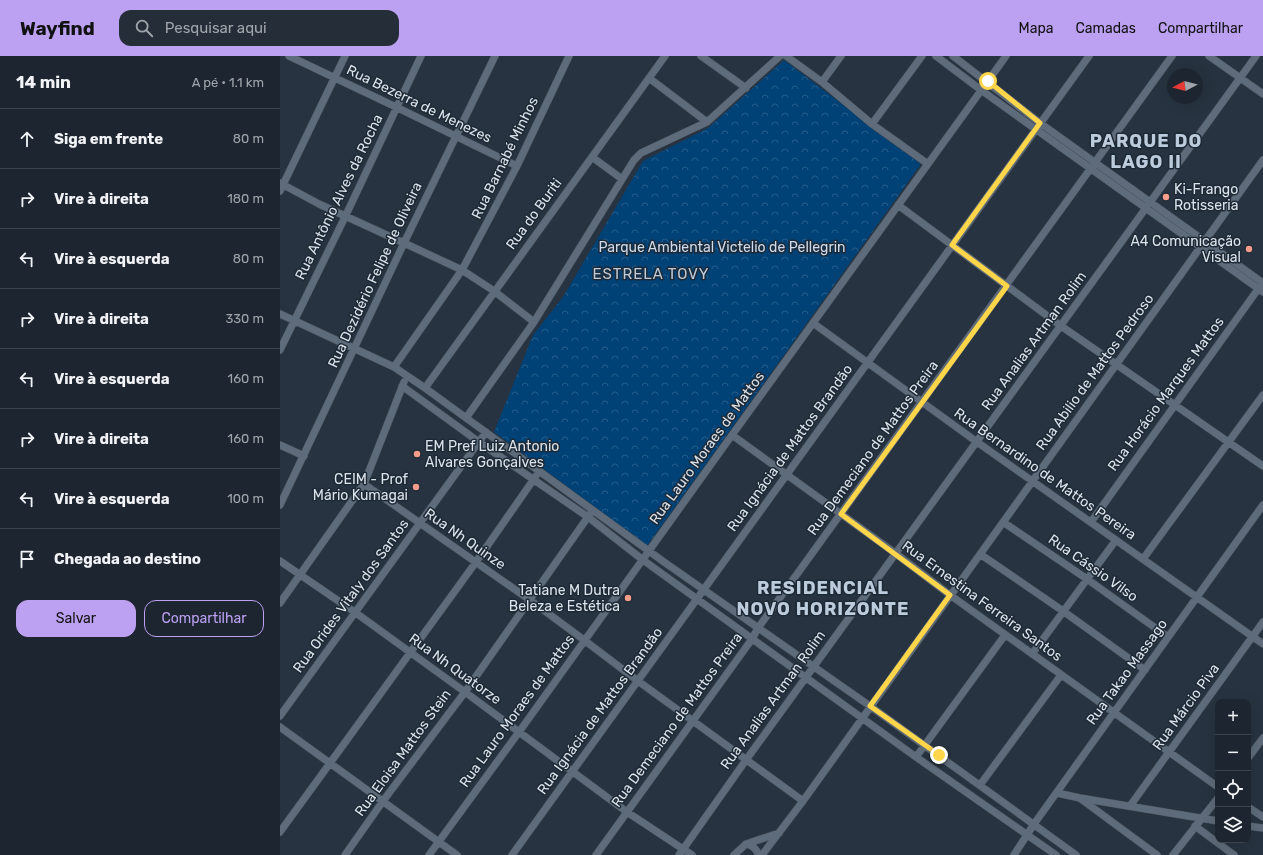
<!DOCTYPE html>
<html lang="pt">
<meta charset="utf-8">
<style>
:root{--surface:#1d2630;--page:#252e38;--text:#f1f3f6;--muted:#a0a5ab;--line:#3b434c;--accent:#bca0f2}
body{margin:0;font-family:Rubik,sans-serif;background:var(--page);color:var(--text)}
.controls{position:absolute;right:12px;bottom:12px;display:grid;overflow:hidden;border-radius:8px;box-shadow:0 4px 16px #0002}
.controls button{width:36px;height:36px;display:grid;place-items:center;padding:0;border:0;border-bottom:1px solid var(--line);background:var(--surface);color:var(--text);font:20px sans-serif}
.compass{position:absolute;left:887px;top:12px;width:36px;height:36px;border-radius:50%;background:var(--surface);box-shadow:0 4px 16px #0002;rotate:263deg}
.stop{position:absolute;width:12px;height:12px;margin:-9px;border:3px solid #ffd54a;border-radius:50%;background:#fff}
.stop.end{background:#ffd54a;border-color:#fff;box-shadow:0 1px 4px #0008}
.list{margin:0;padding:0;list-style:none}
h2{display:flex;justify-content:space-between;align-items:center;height:52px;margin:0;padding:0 16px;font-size:17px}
h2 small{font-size:13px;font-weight:400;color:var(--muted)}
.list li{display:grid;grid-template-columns:26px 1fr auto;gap:12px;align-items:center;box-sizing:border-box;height:60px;padding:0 16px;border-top:1px solid var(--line)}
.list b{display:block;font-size:15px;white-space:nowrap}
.list em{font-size:13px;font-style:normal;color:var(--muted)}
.actions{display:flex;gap:8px;padding:12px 16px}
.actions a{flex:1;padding:9px 0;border:1px solid var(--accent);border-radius:12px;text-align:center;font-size:14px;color:var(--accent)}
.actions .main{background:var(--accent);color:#111}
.icon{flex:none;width:22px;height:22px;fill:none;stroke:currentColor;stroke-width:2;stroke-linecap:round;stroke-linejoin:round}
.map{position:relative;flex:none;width:983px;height:799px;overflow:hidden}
header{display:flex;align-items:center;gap:24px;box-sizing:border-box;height:56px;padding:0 20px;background:var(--accent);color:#111}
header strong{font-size:19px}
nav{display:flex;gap:22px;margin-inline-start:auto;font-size:14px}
.search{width:280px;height:36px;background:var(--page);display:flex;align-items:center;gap:10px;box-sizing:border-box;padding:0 14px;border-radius:12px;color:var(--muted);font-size:15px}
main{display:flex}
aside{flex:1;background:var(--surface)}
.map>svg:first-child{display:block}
.park{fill:url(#park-crowns)}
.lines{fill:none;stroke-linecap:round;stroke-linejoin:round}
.minor-casing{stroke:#454f5a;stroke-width:8}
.minor{stroke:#5e6b7a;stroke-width:7}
.route{stroke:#ffd54a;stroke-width:5}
.poi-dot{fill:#f49d8b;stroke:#1e2936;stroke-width:1.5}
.labels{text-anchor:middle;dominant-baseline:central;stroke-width:3;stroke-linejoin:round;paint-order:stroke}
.street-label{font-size:14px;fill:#dbe3eb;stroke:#1e2936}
.poi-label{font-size:14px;fill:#dbe3eb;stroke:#1e2936;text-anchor:end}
.park-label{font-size:14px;fill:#cdddef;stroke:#1e2936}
.neighbourhood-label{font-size:15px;letter-spacing:1px;fill:#bdccdc;stroke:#1e2936}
.district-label{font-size:18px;font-weight:bold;letter-spacing:1px;fill:#bdccdc;stroke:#1e2936}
</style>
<header>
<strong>Wayfind</strong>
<div class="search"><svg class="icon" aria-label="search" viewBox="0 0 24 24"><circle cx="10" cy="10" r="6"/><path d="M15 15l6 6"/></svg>Pesquisar aqui</div>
<nav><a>Mapa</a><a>Camadas</a><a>Compartilhar</a></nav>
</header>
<main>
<aside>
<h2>14 min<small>A pé · 1.1 km</small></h2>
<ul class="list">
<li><svg class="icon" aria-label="ahead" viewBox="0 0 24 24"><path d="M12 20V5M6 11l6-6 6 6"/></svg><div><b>Siga em frente</b></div><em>80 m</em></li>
<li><svg class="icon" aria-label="right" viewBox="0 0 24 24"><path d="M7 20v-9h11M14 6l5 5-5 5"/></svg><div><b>Vire à direita</b></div><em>180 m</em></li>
<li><svg class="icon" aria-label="left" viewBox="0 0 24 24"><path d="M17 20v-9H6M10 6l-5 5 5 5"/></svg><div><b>Vire à esquerda</b></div><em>80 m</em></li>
<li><svg class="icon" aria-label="right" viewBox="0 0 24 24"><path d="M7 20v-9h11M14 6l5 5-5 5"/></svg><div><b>Vire à direita</b></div><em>330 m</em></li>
<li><svg class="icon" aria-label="left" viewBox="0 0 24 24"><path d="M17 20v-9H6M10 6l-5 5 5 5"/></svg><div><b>Vire à esquerda</b></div><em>160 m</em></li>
<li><svg class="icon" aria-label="right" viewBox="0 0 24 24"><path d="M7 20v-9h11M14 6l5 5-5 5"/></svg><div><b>Vire à direita</b></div><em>160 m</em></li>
<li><svg class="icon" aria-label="left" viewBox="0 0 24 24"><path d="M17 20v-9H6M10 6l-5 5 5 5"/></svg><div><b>Vire à esquerda</b></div><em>100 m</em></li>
<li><svg class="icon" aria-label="arrive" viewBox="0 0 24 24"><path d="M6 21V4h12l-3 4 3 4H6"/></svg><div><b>Chegada ao destino</b></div></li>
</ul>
<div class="actions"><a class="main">Salvar</a><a>Compartilhar</a></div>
</aside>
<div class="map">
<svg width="983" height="799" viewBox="0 0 983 799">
<defs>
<pattern id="park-crowns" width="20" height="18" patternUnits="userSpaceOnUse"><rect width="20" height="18" fill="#004176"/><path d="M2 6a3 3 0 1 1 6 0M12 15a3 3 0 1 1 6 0" fill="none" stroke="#255c8a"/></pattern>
</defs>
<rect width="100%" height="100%" fill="#273340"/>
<path class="park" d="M504,4L641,108L367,490L214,376L253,279L283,241L363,105L428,72Z"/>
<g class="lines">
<defs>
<path id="minor" d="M9,0L116,51L237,110
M421,0L466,32
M506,0L542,26L592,68L648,108
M656,0L701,34L983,236
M673,0L760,67L983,227
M929,0L983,38
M369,22L427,66
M542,26L561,0
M592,68L642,0
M312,101L342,123
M0,127L39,148L124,187L182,214L214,235L254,266
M0,135L65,0
M618,149L781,270L983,410
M0,258L114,311L145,332L384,506L590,650L796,799
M533,267L697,386L983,588
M0,294L65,161L141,0
M114,311L182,214L237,110L289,0
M122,330L199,386L308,461L363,504L636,701L776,799
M145,332L385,0
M186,362L254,266L354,104L361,97L427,66L500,0
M452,379L615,497L670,539L938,731
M0,389L24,400
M84,428L250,544L304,584L358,625L523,745
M0,449L124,187L215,0
M723,466L807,523L888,581
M811,466L981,229
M700,498L783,555L865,614
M863,503L983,339
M0,505L76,557L185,636L347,756L412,799
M0,547L84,428L124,326
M752,598L836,484
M0,660L206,376
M0,671L177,799
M636,701L725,579
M968,702L983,682
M700,729L781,619
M777,737L800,742L938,765
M801,743L877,799
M850,750L983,566
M968,751L983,761
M915,770L954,799
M968,770L983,772
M0,776L196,506L256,420
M466,788C473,789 476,793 479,799
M65,799L103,745L185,636L310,458
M149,799L239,676L452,379L726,0
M232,799L809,0
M316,799L472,583L478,572L892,0
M399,799L466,704L976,0
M454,799L466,788L499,777
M482,799L523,745L983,104
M734,799L754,768L983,449
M893,799L938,742"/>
</defs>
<use href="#minor" class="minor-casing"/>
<use href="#minor" class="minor"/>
</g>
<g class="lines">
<path class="route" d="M659,699L590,650L670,539L561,458L727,230L672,189L760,67L708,25"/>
</g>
<g class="poi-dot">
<circle cx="886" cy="141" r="4"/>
<circle cx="969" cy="193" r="4"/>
<circle cx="137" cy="398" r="4"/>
<circle cx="136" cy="431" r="4"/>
<circle cx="348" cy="542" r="4"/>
</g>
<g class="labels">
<g class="street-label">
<text transform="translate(139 48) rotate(26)">Rua Bezerra de Menezes</text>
<text transform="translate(225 102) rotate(-64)">Rua Barnabé Minhos</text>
<text transform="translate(59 141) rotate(-64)">Rua Antônio Alves da Rocha</text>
<text transform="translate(254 158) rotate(-54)">Rua do Buriti</text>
<text transform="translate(95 219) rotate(-65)">Rua Dezidério Felipe de Oliveira</text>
<text transform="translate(754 285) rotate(-54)">Rua Analias Artman Rolim</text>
<text transform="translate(815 316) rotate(-54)">Rua Abilio de Mattos Pedroso</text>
<text transform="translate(886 338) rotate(-54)">Rua Horácio Marques Mattos</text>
<text transform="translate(427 392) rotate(-54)">Rua Lauro Moraes de Mattos</text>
<text transform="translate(510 392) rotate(-54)">Rua Ignácia de Mattos Brandão</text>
<text transform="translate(593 392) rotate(-54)">Rua Demeciano de Mattos Preira</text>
<text transform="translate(765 418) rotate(35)">Rua Bernardino de Mattos Pereira</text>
<text transform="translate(185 483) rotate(35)">Rua Nh Quinze</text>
<text transform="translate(813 512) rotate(35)">Rua Cássio Vilso</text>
<text transform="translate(71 540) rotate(-54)">Rua Orides Vitaly dos Santos</text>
<text transform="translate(702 545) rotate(36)">Rua Ernestina Ferreira Santos</text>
<text transform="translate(175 613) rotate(36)">Rua Nh Quatorze</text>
<text transform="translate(847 616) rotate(-54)">Rua Takao Massago</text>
<text transform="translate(493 644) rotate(-54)">Rua Analias Artman Rolim</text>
<text transform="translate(906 651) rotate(-54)">Rua Márcio Piva</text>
<text transform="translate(237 655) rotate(-54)">Rua Lauro Moraes de Mattos</text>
<text transform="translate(320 655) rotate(-54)">Rua Ignácia de Mattos Brandão</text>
<text transform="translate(397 664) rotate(-54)">Rua Demeciano de Mattos Preira</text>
<text transform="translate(123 697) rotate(-54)">Rua Eloisa Mattos Stein</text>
</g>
<g class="poi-label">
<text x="894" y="133" text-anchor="start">Ki-Frango<tspan x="894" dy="16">Rotisseria</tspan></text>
<text x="961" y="185">A4 Comunicação<tspan x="961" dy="16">Visual</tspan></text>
<text x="145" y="390" text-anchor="start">EM Pref Luiz Antonio<tspan x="145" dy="16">Alvares Gonçalves</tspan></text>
<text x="128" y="423">CEIM - Prof<tspan x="128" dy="16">Mário Kumagai</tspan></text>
<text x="340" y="534">Tatiane M Dutra<tspan x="340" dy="16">Beleza e Estética</tspan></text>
</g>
<g class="park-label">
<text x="442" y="191">Parque Ambiental Victelio de Pellegrin</text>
</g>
<g class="neighbourhood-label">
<text x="371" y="218">ESTRELA TOVY</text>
</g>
<g class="district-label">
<text x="866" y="85">PARQUE DO<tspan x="866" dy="21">LAGO II</tspan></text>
<text x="543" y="532">RESIDENCIAL<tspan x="543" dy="21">NOVO HORIZONTE</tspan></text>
</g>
</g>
</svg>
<div class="controls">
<button>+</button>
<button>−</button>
<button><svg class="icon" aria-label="locate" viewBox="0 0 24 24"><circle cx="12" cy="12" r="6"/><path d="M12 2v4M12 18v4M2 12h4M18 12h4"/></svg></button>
<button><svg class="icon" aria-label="layers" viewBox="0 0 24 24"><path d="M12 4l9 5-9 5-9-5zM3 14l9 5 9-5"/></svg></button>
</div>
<svg class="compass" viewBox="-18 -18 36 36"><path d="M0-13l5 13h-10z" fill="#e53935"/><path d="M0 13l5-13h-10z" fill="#a0a5ab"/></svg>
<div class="stop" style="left:708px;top:25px"></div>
<div class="stop end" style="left:659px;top:699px"></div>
</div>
</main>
